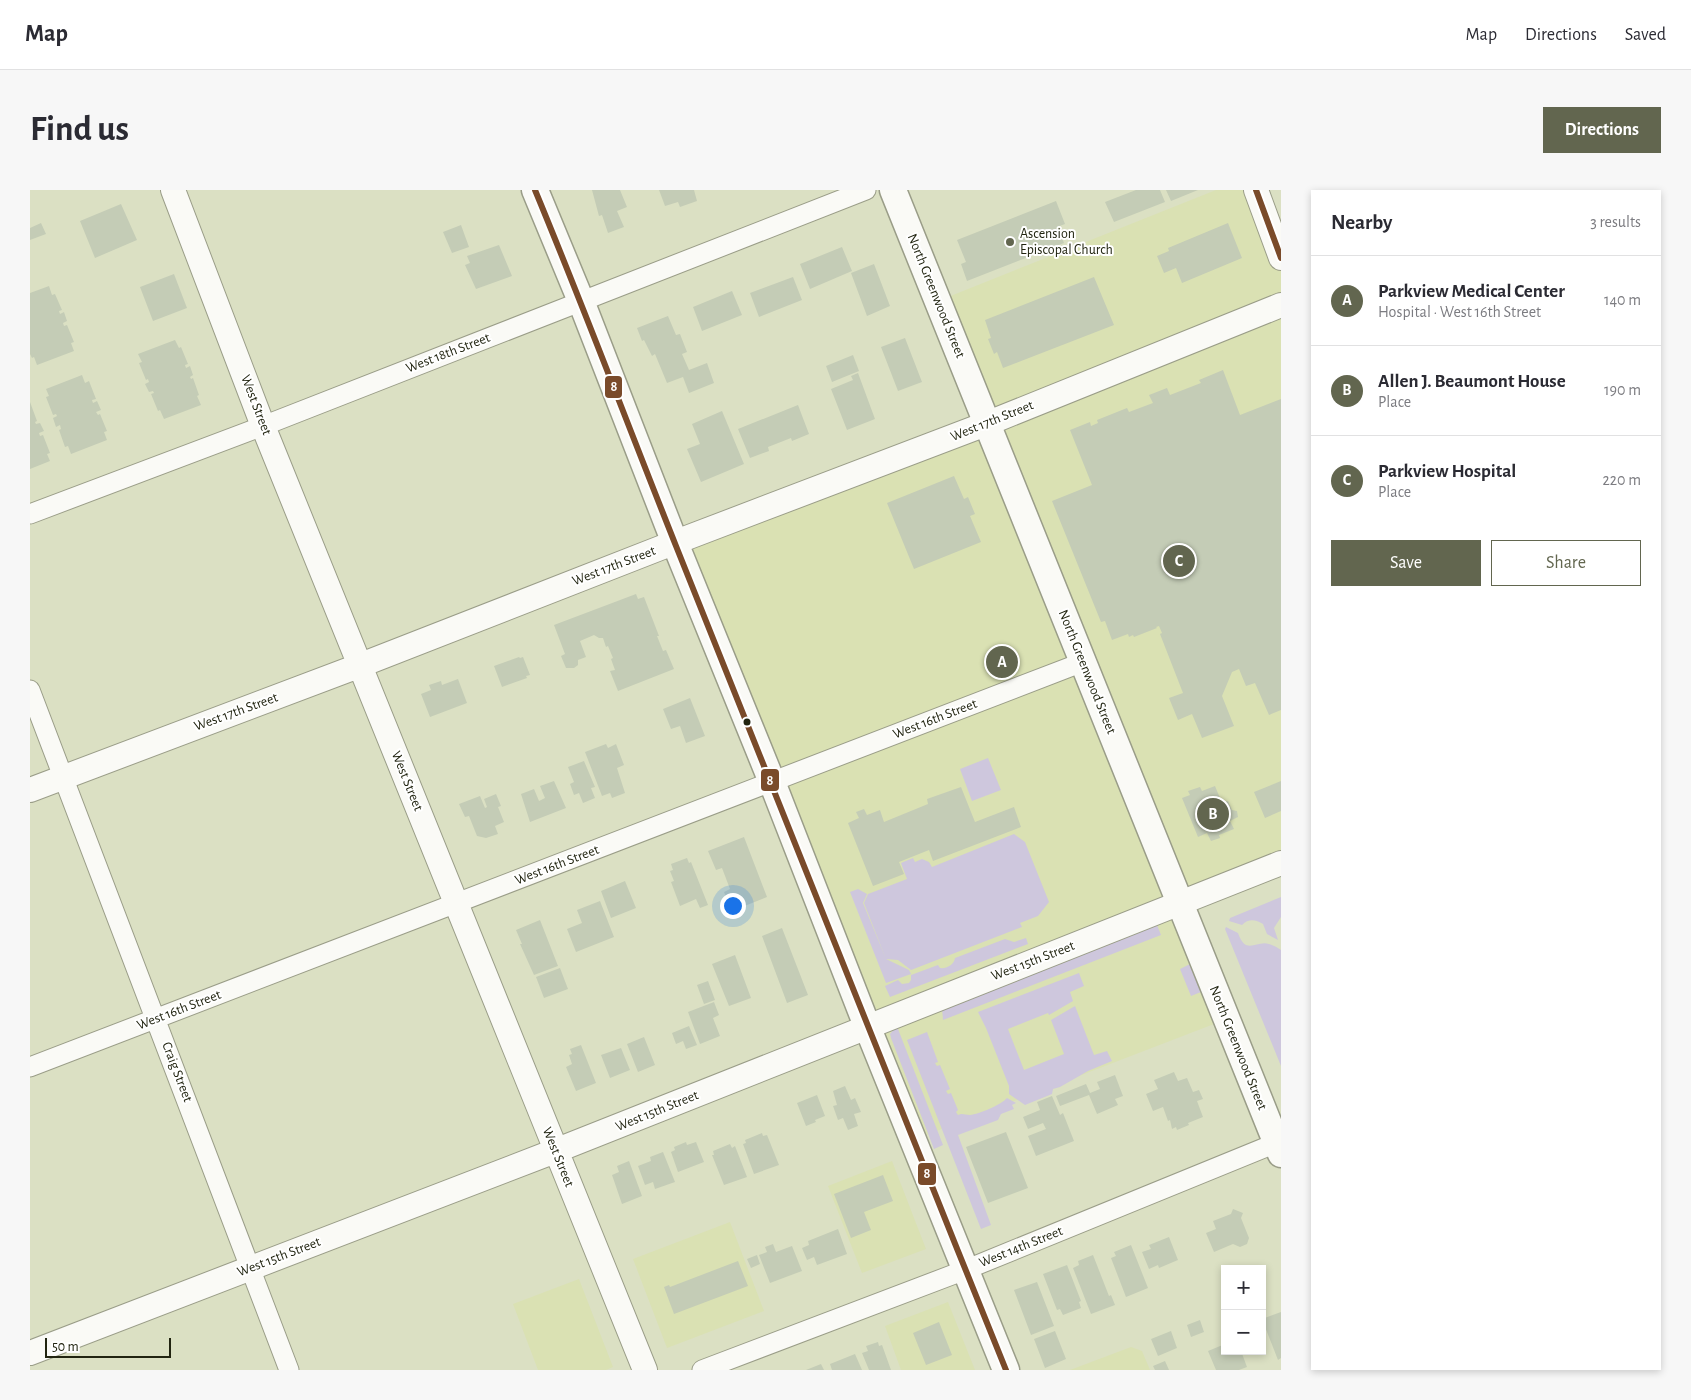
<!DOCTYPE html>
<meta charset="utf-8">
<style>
:root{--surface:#fff;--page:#f7f7f7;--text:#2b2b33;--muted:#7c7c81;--line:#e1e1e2;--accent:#62664f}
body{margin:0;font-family:"Alegreya Sans",sans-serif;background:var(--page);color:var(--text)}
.controls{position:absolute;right:15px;bottom:15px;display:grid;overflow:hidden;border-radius:0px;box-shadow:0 2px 8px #0003}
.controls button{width:45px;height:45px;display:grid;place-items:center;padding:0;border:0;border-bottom:1px solid var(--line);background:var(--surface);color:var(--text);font:25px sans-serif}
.scale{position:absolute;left:15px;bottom:12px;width:126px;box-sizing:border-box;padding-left:5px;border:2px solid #212410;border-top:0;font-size:14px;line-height:18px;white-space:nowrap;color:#212410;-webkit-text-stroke:4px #fff;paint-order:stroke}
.you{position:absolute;left:702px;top:715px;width:18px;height:18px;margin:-12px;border:4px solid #fff;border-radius:50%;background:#1a73e8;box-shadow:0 0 0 8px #1a73e833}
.badge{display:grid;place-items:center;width:32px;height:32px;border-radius:50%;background:var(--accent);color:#fff;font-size:16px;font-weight:700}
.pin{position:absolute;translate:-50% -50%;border:2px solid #fff;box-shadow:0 1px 5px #0006}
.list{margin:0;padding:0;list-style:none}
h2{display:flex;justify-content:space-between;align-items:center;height:65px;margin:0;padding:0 20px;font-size:21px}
h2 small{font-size:16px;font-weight:400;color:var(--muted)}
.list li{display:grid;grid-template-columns:32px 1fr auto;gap:15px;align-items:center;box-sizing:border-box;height:90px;padding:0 20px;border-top:1px solid var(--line)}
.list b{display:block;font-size:19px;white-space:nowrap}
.list p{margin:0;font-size:16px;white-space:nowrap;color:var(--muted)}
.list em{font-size:16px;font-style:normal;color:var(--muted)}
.actions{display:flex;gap:10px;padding:15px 20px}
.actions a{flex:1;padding:11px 0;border:1px solid var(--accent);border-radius:0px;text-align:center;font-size:18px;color:var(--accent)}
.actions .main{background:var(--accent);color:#fff}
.map{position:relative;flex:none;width:1251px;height:1180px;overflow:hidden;border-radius:0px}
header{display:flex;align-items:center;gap:30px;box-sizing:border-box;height:70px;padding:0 25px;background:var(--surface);border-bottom:1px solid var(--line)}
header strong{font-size:24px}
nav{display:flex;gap:28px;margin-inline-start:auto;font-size:18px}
.intro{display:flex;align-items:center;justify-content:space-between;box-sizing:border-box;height:120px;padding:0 30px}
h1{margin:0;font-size:35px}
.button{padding:12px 22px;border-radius:0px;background:var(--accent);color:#fff;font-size:18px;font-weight:700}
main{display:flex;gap:30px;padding:0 30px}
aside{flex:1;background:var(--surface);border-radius:0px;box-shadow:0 2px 8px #0003}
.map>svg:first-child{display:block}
.built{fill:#dae1b3}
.green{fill:#cec7dd}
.building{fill:#c4ccb6}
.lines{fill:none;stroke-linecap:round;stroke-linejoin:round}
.minor-casing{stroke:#9a9d88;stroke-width:21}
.tertiary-casing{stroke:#9a9d88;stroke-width:26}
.secondary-casing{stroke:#9a9d88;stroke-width:29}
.minor{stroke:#fafaf6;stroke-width:19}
.tertiary{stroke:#fafaf6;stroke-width:24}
.secondary{stroke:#fafaf6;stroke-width:26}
.bus-1-casing{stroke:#fff;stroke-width:10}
.bus-1{stroke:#7a4b2a;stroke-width:6}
.poi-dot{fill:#62664f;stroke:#fff;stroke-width:2}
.bus-dot{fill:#212410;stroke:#fff;stroke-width:2}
.labels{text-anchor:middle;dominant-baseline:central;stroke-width:4;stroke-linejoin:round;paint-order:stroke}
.poi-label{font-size:14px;fill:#212410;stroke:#fff;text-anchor:start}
.street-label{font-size:14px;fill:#212410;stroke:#fff}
.line-badge{stroke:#fff;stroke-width:2}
.badge-label{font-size:14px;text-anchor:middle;font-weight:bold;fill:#fff}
</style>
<header>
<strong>Map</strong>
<nav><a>Map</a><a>Directions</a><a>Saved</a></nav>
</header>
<div class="intro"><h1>Find us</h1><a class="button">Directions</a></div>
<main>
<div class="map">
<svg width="1251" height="1180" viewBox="0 0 1251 1180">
<rect width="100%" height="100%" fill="#dbe0c3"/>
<path class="built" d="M1186,0H1226L1251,68V672L1150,713L1197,829L883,950L645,353L957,233L908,111Z
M862,971L896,1059L832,1083L798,996Z
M700,1032L734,1121L637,1158L603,1069Z
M549,1089L583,1177L576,1180H508L483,1114Z
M918,1112L945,1180H871L855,1136Z
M1101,1157L1112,1161L1120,1180H1040Z"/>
<path class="green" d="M958,568L971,600L942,611L930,579Z
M984,644L995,652L1019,712L1008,726L990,733L992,737L881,780L868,770L856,769L834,713L838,704L877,689L871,673L883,668L885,672L892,669L899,672L902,677Z
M828,699L837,704L833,713L856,769L879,780L881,784L856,793L820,702Z
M1251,707V727L1244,738L1248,750L1237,744L1233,734C1226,730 1219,728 1212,735L1199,731L1200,728Z
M1127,735L1131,745L913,830L912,818Z
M1196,737L1208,743C1216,766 1226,750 1239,754C1243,755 1248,758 1251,760V876L1195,739Z
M996,748L998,754L860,807L855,796L868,790L872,794L879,793L881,790V785L908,775L910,778C916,779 924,775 925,768L975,749L984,752Z
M1160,774L1171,802L1161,806L1150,779Z
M1049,783L1054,796L1040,802L1043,811L1019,825L1018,823L978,839L994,880L1034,864L1021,830L1045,816L1064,865L1077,861L1082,871L1058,881L1030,897L1023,899L1022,904L995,915L979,904V896L956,838L948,822Z
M866,837L868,839L913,955L904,959L861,848L860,844Z
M897,842L908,872L905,873L907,876L910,875L920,899L916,901L918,904L921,903L928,920L926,922L928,925C932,923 935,925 940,925C949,924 971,915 977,908L986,913L982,915L984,919L971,924L968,930L928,945L961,1035L951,1039L877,850Z"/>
<path class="building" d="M562,0H590L597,17L587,21L594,37L578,43L572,25L569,26Z
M629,0H664L667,11L650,17L648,12L635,16Z
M1106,0H1130L1135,12L1084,32L1075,12Z
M1136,0H1168L1141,11Z
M1026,11L1035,34L1027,37L1034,53L937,91L931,74L936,72L927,50Z
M91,14L107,50L65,68L50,31Z
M11,33L16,44L0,50V38Z
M1198,33L1212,68L1152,93L1146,78L1134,83L1127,66L1139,61L1138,58Z
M431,35L439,57L422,63L413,42Z
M469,55L482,86L446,99L435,75L440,73L437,66Z
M812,57L822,81L780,99L770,74Z
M844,74L860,116L837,126L821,83Z
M144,84L157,118L123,131L110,97Z
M763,87L772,110L729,127L720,103Z
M1064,87L1084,135L973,178L967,162L964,164L958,149L961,148L955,130Z
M19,96L22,105L25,104L32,120L29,121L30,124L34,122L37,131L33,133L34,136L37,135L44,152L41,153L44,161L7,175L4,167L2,168L0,164V103Z
M702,101L712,125L672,141L663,117Z
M638,126L646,145L650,144L657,162L652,164L659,180L677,173L684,193L659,203L653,187L637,193L625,164L622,166L614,150L612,151L607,138Z
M875,148L892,192L868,201L851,157Z
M145,150L149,158L151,157L158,174L155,175L156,178L160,176L163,185L160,187L161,189L163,188L169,205L167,206L171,215L134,229L130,220L128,221L121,204L124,203L123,201L119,202L115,194L119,192L118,189L116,190L109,173L112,172L108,164Z
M823,165L829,181L802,192L796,176Z
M1193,180L1210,225L1251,209V520L1239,525L1225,493L1216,496L1209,479L1202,482L1192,506L1204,536L1172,548L1162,524L1148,530L1139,508L1153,503L1130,444L1132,443L1129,436L1126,437L1127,438L1104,447L1103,445L1099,447L1098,444L1082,450L1075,431L1071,432L1022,311L1062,295L1040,240L1060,232L1061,236L1068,233L1067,230L1097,218L1099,222L1123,213L1119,205L1137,198L1140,205L1171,193L1169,190Z
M828,183L845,229L817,240L801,199L823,190L821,186Z
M52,185L55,193L59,191L66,209L62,210L63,213L67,211L71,220L66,222L68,225L70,224L77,241L74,242L77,250L41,264L38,256L35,257L29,240L31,239L30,235L26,237L23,228L27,226L26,224L23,225L16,207L19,206L16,199Z
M0,212L7,231L5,232L6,234L10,233L14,241L9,243L10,246L13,245L20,263L17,264L20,271L0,279Z
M768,215L779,244L762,251L761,248L738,257L739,261L720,268L708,239Z
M692,221L714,274L671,292L657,259L670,254L662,234Z
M924,286L934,309L938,307L945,324L940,326L951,352L884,379L857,313Z
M606,404L608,409L614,407L629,446H627L633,461L636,460L644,479L588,501L580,481L585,480L581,469L583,468L578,456L576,457L573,448H569L564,445L550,451L556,467L548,470V475L544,478H536L531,466L535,464L524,435Z
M489,467L490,468L493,467L500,485L496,486L497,488L472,497L464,476Z
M428,489L437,513L400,527L391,504L401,500L399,495L411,491L412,495Z
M660,508L675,546L656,553L650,536L641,539L633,519Z
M576,554L578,558L586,554L594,575L587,578L595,603L582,608L580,603L572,606L555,562Z
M554,571L565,597L561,598L565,608L553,613L549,603L544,605L540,594L544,592L538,577Z
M524,591L536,618L500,632L491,604L504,599L509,611L515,608L510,596Z
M1251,591V621L1235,628L1224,602Z
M1185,596L1192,613L1198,611L1202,620L1207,621L1208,627L1200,631L1204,639L1189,645L1190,648L1181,651L1177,643L1168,647L1152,608L1160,605L1158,601L1170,597L1172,601Z
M931,597L945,632L984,617L991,637L903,671L899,660L869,672L874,684L843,696L818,633L829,628L826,622L834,619L837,625L850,620L854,632L898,614L897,609Z
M466,604L471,616L468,617L474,632L465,636L468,644L456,648L447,646L439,626L435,627L429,614L450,606L455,618L457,617L454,609Z
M714,647L737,707L702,721L694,702L700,699L692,678L686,680L678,661Z
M657,668L659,673L661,672L678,715L670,718L666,709L650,716L641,692L644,691L640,681L643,680L641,674Z
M595,691L606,718L581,728L571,701Z
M570,711L584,747L546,762L537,739L552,733L547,720Z
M510,730L528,776L504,785L490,754H492L486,740Z
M752,738L778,805L757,813L732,746Z
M705,765L721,808L699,816L682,774Z
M530,778L538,799L514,808L506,787Z
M678,791L685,810L674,814L667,795Z
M684,812L689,825L683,828L690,846L670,854L658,822Z
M659,836L667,855L656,859L653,851L646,854L642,843Z
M614,847L625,875L608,882L597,854Z
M551,855L566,893L546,901L536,877L542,874L539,865L542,864L540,859Z
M591,858L600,880L580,888L571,865Z
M1144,882L1148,891L1157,888L1163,902L1169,900L1173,909L1167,911L1173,927L1158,933L1159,935L1147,940L1146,937L1142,939L1140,930L1138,931L1133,917L1123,921L1116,904L1128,899L1124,890Z
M1085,885L1093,906L1085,909L1088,915L1067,924L1059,905L1030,916L1026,906L1056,894L1060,903L1070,899L1067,892Z
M815,896L821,910L825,908L831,922L824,924L828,936L818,940L813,928L808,930L803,916L807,915L803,901Z
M787,905L795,926L785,930L786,932L776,936L767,913Z
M1022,906L1030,925L1033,923L1044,951L1006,966L998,946L1016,939L1013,933L998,939L993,927L1010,920L1007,912Z
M976,942L998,998L958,1013L936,957Z
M732,943L733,946L737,945L749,975L724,984L713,954L716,953L715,950Z
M656,952L657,955L666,952L674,972L648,982L641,962L645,960L644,957Z
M700,954L702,958L705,956L717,987L694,995L682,965H684L683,961Z
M633,962L645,992L625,999L623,992L615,995L608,976L621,971L620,967Z
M599,971L612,1006L592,1014L582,985L589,982L587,976Z
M853,985L863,1011L834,1022L841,1040L821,1048L804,1004Z
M1203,1019L1213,1023L1211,1028L1219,1048L1217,1054L1210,1057L1203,1054L1184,1062L1176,1043L1186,1039L1183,1031L1201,1024Z
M808,1039L817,1064L787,1075L784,1067L777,1070L772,1058L779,1055L778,1051Z
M1139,1047L1148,1070L1129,1078L1128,1075L1119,1079L1112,1062L1121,1059L1119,1055Z
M743,1054L746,1062L762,1056L772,1081L740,1093L729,1065L737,1062L735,1057Z
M1101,1055L1118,1098L1096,1107L1081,1068L1086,1066L1084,1062Z
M727,1065L730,1074L721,1078L717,1069Z
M1063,1065L1079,1106L1081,1105L1085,1115L1061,1124L1043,1078L1049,1075L1048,1071Z
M708,1071L718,1096L644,1124L634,1097L639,1095L640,1097Z
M1037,1075L1051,1111L1049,1112L1051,1118L1033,1125L1030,1119L1027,1120L1013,1084Z
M1007,1092L1024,1136L1001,1145L984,1100Z
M1251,1122V1168L1248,1170L1232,1129Z
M1170,1130L1174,1142L1161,1147L1157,1135Z
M909,1132L922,1165L896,1175L883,1143Z
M1025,1141L1036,1169L1015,1178L1004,1149Z
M1141,1141L1147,1158L1128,1166L1121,1149Z
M848,1152L849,1156L852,1155L861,1180H839L832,1163L838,1161L836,1156Z
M1195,1154V1161H1211L1217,1177L1209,1180H1186L1178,1161Z
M825,1164L832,1180H802L800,1174Z
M1135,1171L1139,1180H1125L1123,1176Z
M791,1174L794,1180H776Z"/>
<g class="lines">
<defs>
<path id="minor" d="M0,324L233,236L836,0
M0,500L259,1180
M0,877L1053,472
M672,1180L935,1080L1251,951"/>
<path id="tertiary" d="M143,0L233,236L615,1180
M1226,0L1251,68
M0,600L331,475L638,355L961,232L1251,115
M0,1163L525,961L1251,673"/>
<path id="secondary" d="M505,0L551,111L645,353L742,592L837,836L976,1180
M863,0L1251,964"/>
</defs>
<use href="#minor" class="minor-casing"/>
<use href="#tertiary" class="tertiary-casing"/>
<use href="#secondary" class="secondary-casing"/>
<use href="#minor" class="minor"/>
<use href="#tertiary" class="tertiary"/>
<use href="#secondary" class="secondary"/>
<defs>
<path id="bus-1" d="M505,0C554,118 599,238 646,356C757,631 865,906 976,1180
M1226,0L1251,68"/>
</defs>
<use href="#bus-1" class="bus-1-casing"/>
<use href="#bus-1" class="bus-1"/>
</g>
<circle class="poi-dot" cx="980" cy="52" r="5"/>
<circle class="bus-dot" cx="717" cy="532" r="4.5"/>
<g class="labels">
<g class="poi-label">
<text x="990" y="44">Ascension<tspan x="990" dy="16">Episcopal Church</tspan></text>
</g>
<g class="street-label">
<text transform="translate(906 106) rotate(68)">North Greenwood Street</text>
<text transform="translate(418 163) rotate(-21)">West 18th Street</text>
<text transform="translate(226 215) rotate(69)">West Street</text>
<text transform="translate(962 231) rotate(-22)">West 17th Street</text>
<text transform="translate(584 376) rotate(-21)">West 17th Street</text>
<text transform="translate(1057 482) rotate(68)">North Greenwood Street</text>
<text transform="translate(206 522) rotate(-20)">West 17th Street</text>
<text transform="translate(905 529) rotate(-21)">West 16th Street</text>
<text transform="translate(377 591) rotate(68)">West Street</text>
<text transform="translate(527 675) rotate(-21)">West 16th Street</text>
<text transform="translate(1003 771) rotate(-21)">West 15th Street</text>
<text transform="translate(149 820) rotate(-21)">West 16th Street</text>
<text transform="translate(1208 858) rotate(68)">North Greenwood Street</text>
<text transform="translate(147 882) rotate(69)">Craig Street</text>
<text transform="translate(627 921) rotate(-22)">West 15th Street</text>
<text transform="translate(528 967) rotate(68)">West Street</text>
<text transform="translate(991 1057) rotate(-22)">West 14th Street</text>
<text transform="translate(249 1067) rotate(-21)">West 15th Street</text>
</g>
</g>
<g class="line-badge">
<rect x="574" y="185" width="19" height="24" rx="5" fill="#7a4b2a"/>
<rect x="730" y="578" width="20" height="24" rx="5" fill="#7a4b2a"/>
<rect x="887" y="972" width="20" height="24" rx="5" fill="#7a4b2a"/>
</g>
<g class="badge-label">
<text x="584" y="201">8</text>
<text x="740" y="595">8</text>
<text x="897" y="988">8</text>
</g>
</svg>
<div class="controls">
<button>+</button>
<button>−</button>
</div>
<div class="scale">50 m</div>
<div class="you"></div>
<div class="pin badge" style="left:972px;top:472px">A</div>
<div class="pin badge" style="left:1183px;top:624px">B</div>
<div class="pin badge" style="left:1149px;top:371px">C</div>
</div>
<aside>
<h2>Nearby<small>3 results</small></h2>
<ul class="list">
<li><span class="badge">A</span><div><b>Parkview Medical Center</b><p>Hospital · West 16th Street</p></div><em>140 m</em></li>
<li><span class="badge">B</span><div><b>Allen J. Beaumont House</b><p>Place</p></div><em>190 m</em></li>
<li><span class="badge">C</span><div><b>Parkview Hospital</b><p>Place</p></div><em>220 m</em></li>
</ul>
<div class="actions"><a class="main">Save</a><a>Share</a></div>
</aside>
</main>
